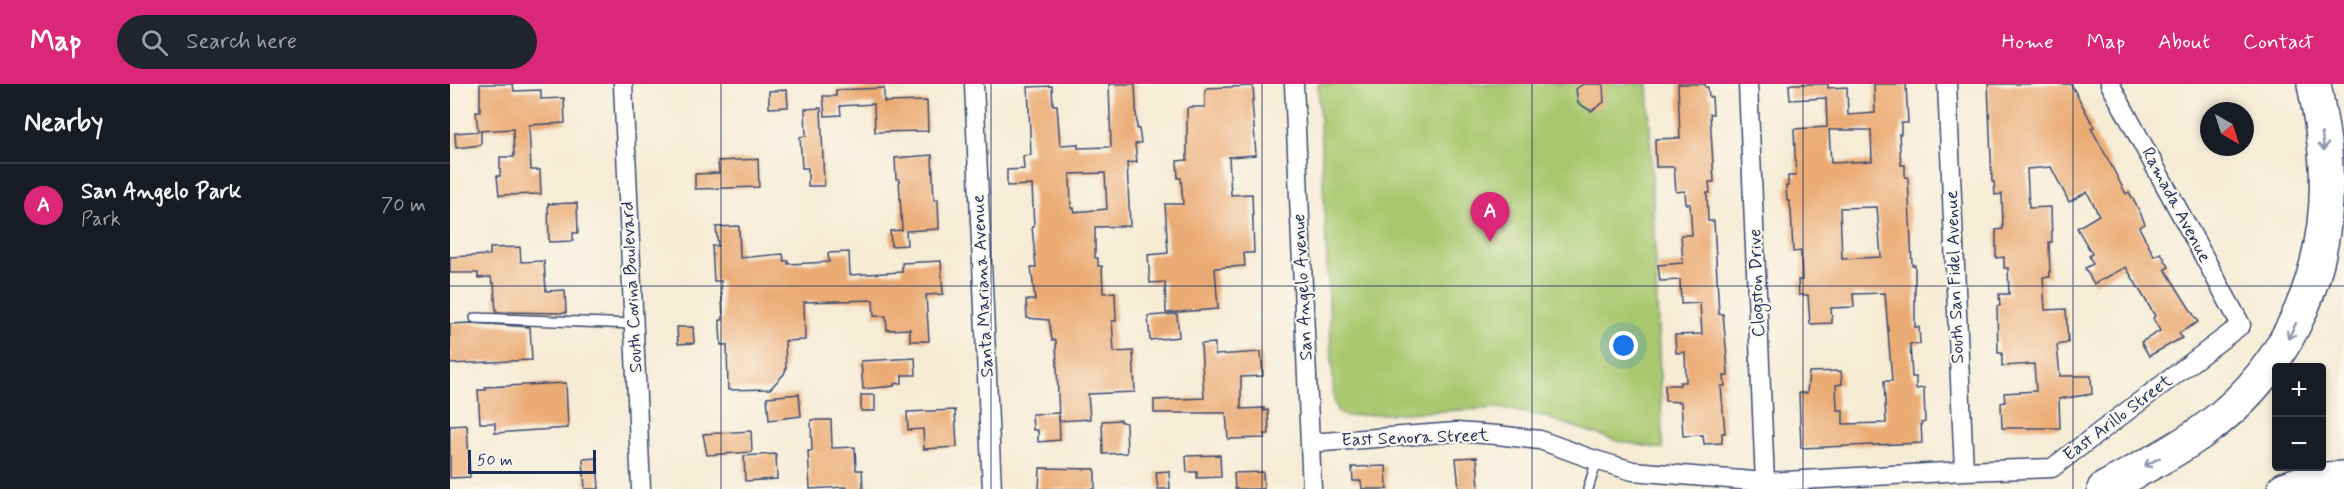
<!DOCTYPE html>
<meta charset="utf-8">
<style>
:root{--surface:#171b24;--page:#20242c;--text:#f1f3f6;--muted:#9ea1a6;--line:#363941;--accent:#db2777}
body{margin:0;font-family:Mynerve,sans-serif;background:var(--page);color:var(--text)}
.controls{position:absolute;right:18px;bottom:18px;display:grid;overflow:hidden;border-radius:6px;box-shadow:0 3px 9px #0003}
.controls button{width:54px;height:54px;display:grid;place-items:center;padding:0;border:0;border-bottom:2px solid var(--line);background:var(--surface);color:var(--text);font:30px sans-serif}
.compass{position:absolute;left:1750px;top:18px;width:54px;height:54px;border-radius:50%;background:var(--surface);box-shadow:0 3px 9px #0003;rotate:141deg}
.scale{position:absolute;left:18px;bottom:15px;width:128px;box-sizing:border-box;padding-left:6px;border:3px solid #1b2f5e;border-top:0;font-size:16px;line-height:21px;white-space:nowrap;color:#1b2f5e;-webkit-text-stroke:4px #fbf7ec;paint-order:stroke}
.you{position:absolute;left:1174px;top:262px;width:21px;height:21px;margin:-15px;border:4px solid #fff;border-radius:50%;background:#1a73e8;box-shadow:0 0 0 9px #1a73e833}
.badge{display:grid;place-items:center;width:39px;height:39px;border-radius:50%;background:var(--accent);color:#fff;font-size:20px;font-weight:700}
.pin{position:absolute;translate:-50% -50px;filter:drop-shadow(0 2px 3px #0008)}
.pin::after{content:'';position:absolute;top:32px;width:21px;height:18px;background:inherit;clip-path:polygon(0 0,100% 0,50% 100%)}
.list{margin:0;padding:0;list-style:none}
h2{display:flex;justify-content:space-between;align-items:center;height:78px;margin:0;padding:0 24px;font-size:26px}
h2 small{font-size:20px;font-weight:400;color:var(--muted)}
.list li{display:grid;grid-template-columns:39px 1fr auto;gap:18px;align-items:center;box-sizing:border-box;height:84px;padding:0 24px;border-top:2px solid var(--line)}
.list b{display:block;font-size:22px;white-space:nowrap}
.list p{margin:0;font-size:20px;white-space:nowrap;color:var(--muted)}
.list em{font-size:20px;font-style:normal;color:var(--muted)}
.icon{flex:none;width:33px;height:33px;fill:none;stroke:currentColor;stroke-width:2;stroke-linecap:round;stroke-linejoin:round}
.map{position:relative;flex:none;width:1894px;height:405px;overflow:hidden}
header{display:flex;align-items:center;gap:36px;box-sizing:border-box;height:84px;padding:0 30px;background:var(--accent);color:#fff}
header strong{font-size:28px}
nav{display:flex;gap:33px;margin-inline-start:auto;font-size:21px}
.search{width:420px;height:54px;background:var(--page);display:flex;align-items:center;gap:15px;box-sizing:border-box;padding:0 21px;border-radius:33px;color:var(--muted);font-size:22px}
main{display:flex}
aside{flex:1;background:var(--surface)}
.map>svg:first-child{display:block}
.green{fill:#a9c76e;stroke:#627b66;stroke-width:1.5}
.building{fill:#ebab74;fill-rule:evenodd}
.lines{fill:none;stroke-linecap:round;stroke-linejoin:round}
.service-casing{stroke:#3c4b70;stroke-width:12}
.minor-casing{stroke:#3c4b70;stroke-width:21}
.motorway-casing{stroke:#3c4b70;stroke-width:36}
.service{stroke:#fff;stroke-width:9}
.minor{stroke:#fff;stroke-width:18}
.motorway{stroke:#fff;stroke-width:33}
.oneway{stroke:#8d97ae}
.grid{fill:none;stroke:#1b2f5e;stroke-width:1.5;stroke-opacity:0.55}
.labels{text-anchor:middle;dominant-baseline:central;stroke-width:4.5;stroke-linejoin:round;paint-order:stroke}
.street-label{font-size:18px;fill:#1b2f5e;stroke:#fbf7ec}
</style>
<header>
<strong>Map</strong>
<div class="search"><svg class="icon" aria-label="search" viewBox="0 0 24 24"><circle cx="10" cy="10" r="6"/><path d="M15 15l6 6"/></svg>Search here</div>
<nav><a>Home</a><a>Map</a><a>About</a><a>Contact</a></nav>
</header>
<main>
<aside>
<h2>Nearby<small></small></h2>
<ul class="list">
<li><span class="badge">A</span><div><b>San Angelo Park</b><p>Park</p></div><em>70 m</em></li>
</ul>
</aside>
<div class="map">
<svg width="1894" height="405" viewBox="0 0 1894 405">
<rect width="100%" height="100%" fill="#fbf7ec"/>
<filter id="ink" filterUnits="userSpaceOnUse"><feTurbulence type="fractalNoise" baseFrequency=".0167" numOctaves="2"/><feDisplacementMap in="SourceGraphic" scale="12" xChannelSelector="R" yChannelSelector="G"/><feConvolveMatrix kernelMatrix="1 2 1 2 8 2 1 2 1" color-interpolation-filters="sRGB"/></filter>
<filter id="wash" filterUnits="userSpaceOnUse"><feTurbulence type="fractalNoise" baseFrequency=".008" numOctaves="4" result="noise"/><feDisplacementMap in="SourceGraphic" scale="24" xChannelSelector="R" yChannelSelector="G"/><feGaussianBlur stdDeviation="1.35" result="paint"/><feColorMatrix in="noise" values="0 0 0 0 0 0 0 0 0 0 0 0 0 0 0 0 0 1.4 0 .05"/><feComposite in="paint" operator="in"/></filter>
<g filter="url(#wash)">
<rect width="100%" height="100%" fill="#f6ecd6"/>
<path class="green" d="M868,0H1198L1213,365L1167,357L1092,332L1049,324L896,332L888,329L884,317Z"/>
<g id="blocks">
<path class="building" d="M30,0H63L64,7L91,6V15L114,14L115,39L79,41L81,86H90L91,110L49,111L47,92H50V73H64L63,45L28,47L26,28H30Z
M659,0H685L687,45H689L691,59L685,60L687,78L677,79L680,142L645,143V174H648V182H652L653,209L665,208L666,237H662L664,268L683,267L685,308L638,310L640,335L609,337L606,256H602L599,236L577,234L576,216H585L581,183H586L582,143H584L582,101L557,102V86L574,85L573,72L581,71L578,3L602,2L603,21H607L610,61L628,60V64L661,63ZM655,89L657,125L624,128V124H621L620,90Z
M1133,0H1153L1154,18L1141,27L1128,19L1126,5Z
M1228,0H1255V3H1258L1259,13H1262L1263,30H1260L1264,98H1259L1260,109H1257L1258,137H1264L1269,230H1273L1277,273L1278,292H1274L1275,302H1271L1275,349H1272V359L1254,360L1253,351L1233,352L1231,318L1215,317V301H1230V298H1236L1235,268L1226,269L1225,251L1252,250L1250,219L1231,220L1230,196L1210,197L1208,181L1233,179L1231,151H1242L1240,120H1236L1235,107L1226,108L1224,83H1206L1205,55L1230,54Z
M1342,0H1378V4L1397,3L1398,31L1425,29L1424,0H1456L1458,39H1451V50H1449L1451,81H1455V93H1458L1462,181H1465V243H1469L1470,260H1460L1462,293H1466V305L1474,304L1475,338L1471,339L1472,359L1351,364L1349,309H1357L1359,288L1391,287L1392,300L1386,301L1387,326H1393V340L1436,339L1434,297H1442L1435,209L1403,210L1404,223L1381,224L1382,239L1360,240L1358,211H1349L1348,196H1352L1351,167L1343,168L1341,126L1339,117H1337L1336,102H1338V92H1346L1344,45L1377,43L1376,14L1340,16L1339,1ZM1379,46H1421L1422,77L1381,79ZM1427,123L1431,173L1392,175L1390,124Z
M1538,0H1621L1644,43L1641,44L1660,79L1676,110L1679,108L1690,128L1695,140L1689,143L1704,172L1711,169L1719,183L1715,185L1748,238L1729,249L1732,254L1699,272L1691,258L1710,247L1703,234L1705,232L1676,183L1644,200L1635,184L1643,180L1639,172L1642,170L1627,144L1649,131L1637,108L1619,118L1601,83L1577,85L1579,124L1601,123L1602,158H1599L1600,193H1593L1595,226L1616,225L1618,259L1607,261L1610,292H1641L1642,310L1609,315L1610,344H1552L1551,319L1555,318L1554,309L1586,307L1584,280L1552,282V269H1548L1547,222H1550L1549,210H1559L1558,184H1554V173L1546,174V146L1553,145L1552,110L1545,111L1544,98H1542Z
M803,2L804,16H802L806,71L779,73L781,111L802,110L804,169H794L795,182L765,184L768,225L716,229L715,198L700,199L698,171L718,169L715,120H733L731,94H728L727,77L737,76V25L739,23H755V6L757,4Z
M434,4V18L477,17L478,47L425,48L424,20L390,22L391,31L375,32L373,12H386V6Z
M337,6L338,23L319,24V7Z
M371,24L374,102H358V84H352L350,53L356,52L355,25Z
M31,47V61L6,64L5,49Z
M482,71L484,116L488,115L489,145L456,147L457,161L441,162L440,147L452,146L449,95H446L445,74Z
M308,75L309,103L245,105V90L269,89L268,77Z
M127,119L128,149H123V157L99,158L98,120Z
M289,142L290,174L333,170L334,177H338V180L379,178L378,169L399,168L400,191L452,188V179L491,177L493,210L476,211L479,257H460V245L437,246L436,232H424L423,216L354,218L355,256L335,257L336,285L334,290L320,305L278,306L277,261H271L270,243V236H273L271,197H264L262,162H268L266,143Z
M70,163L71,178L94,177L96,207L115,206L116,229L46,228L44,199H42L41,193L28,194V189H0V173L40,171V164Z
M727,230L729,253L700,256L698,232Z
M21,239L80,243L82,276L0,280V240Z
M227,243H243L244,259L228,260Z
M765,259V271L811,268L813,292L791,293V325L814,324V327L818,326L819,350H815V354L778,355L776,329H704V316L754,314L751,260Z
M465,274L466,291H452V299L444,300V302L413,305L411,277Z
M116,299L118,344L45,349V339H30L28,306H36L35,303Z
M349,310L351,332L319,336L317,313Z
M411,311H425V327H411Z
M505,326L507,363L474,365L473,345L458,346L457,328Z
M609,329L610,356L588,358V346H583L582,330Z
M361,336H381L382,364L405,363L406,386H412L413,405H396V403L360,405L358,367H362Z
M671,336V338L676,339L677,369L653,370L652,337Z
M17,341L20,393L0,394V342Z
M301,347L302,368L257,371L253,350Z
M326,370L327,395L295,397L294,372Z
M770,371L771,393L747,394V388H737L736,372Z
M1027,373L1029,405H1009L1006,374Z
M147,374L149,405H135L133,375Z
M936,382L937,405H912L911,397H903L902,383Z
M590,384L645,385V405H589Z
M719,387L720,405H708L706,388Z
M813,388L814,405H785L784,389Z"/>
</g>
</g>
<g filter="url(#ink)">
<use href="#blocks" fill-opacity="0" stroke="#3c4b70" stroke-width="1.5"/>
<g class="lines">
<defs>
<path id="service" d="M25,234L184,240
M1138,405L1147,376"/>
<path id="minor" d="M173,0L191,405
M524,0L542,405
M844,0L862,405
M1298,0L1315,398
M1497,0L1514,387
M860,359L1006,348L1047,351L1090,356L1142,375L1183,387L1315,398L1514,387L1602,384L1791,241L1660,0"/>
<path id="motorway" d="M1654,405C1689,385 1727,367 1760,342C1842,280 1881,183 1876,82C1875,54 1869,27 1864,0
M1834,405L1859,396L1894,394"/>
</defs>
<use href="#service" class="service-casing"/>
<use href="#minor" class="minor-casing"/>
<use href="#motorway" class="motorway-casing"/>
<use href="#service" class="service"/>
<use href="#minor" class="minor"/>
<use href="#motorway" class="motorway"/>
</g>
<defs><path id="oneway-shaft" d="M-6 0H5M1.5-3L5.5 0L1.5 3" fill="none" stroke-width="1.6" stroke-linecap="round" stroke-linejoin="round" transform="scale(1.5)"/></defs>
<g class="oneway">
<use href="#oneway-shaft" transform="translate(1873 58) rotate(82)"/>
<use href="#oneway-shaft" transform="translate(1842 247) rotate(117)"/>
<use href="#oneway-shaft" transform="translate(1702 378) rotate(151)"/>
</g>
</g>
<path class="grid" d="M271,0V405M541,0V405M812,0V405M1082,0V405M1353,0V405M1623,0V405M0,202H1894"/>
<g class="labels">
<g class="street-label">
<text transform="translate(1726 121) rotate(62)">Ramada Avenue</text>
<text transform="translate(1505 193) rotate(-92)">South San Fidel Avenue</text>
<text transform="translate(1307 199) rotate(-92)">Clogston Drive</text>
<text transform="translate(533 202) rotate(-93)">Santa Mariana Avenue</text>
<text transform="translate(182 203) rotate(-93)">South Covina Boulevard</text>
<text transform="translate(853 203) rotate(-93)">San Angelo Avenue</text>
<text transform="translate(1668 334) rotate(-37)">East Arillo Street</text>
<text transform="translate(965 354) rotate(-2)">East Senora Street</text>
</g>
</g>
</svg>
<div class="controls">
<button>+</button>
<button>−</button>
</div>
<svg class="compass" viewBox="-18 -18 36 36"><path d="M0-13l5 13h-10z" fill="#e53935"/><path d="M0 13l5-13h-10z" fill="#9ea1a6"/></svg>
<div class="scale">50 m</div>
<div class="you"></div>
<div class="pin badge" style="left:1040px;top:158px">A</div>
</div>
</main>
